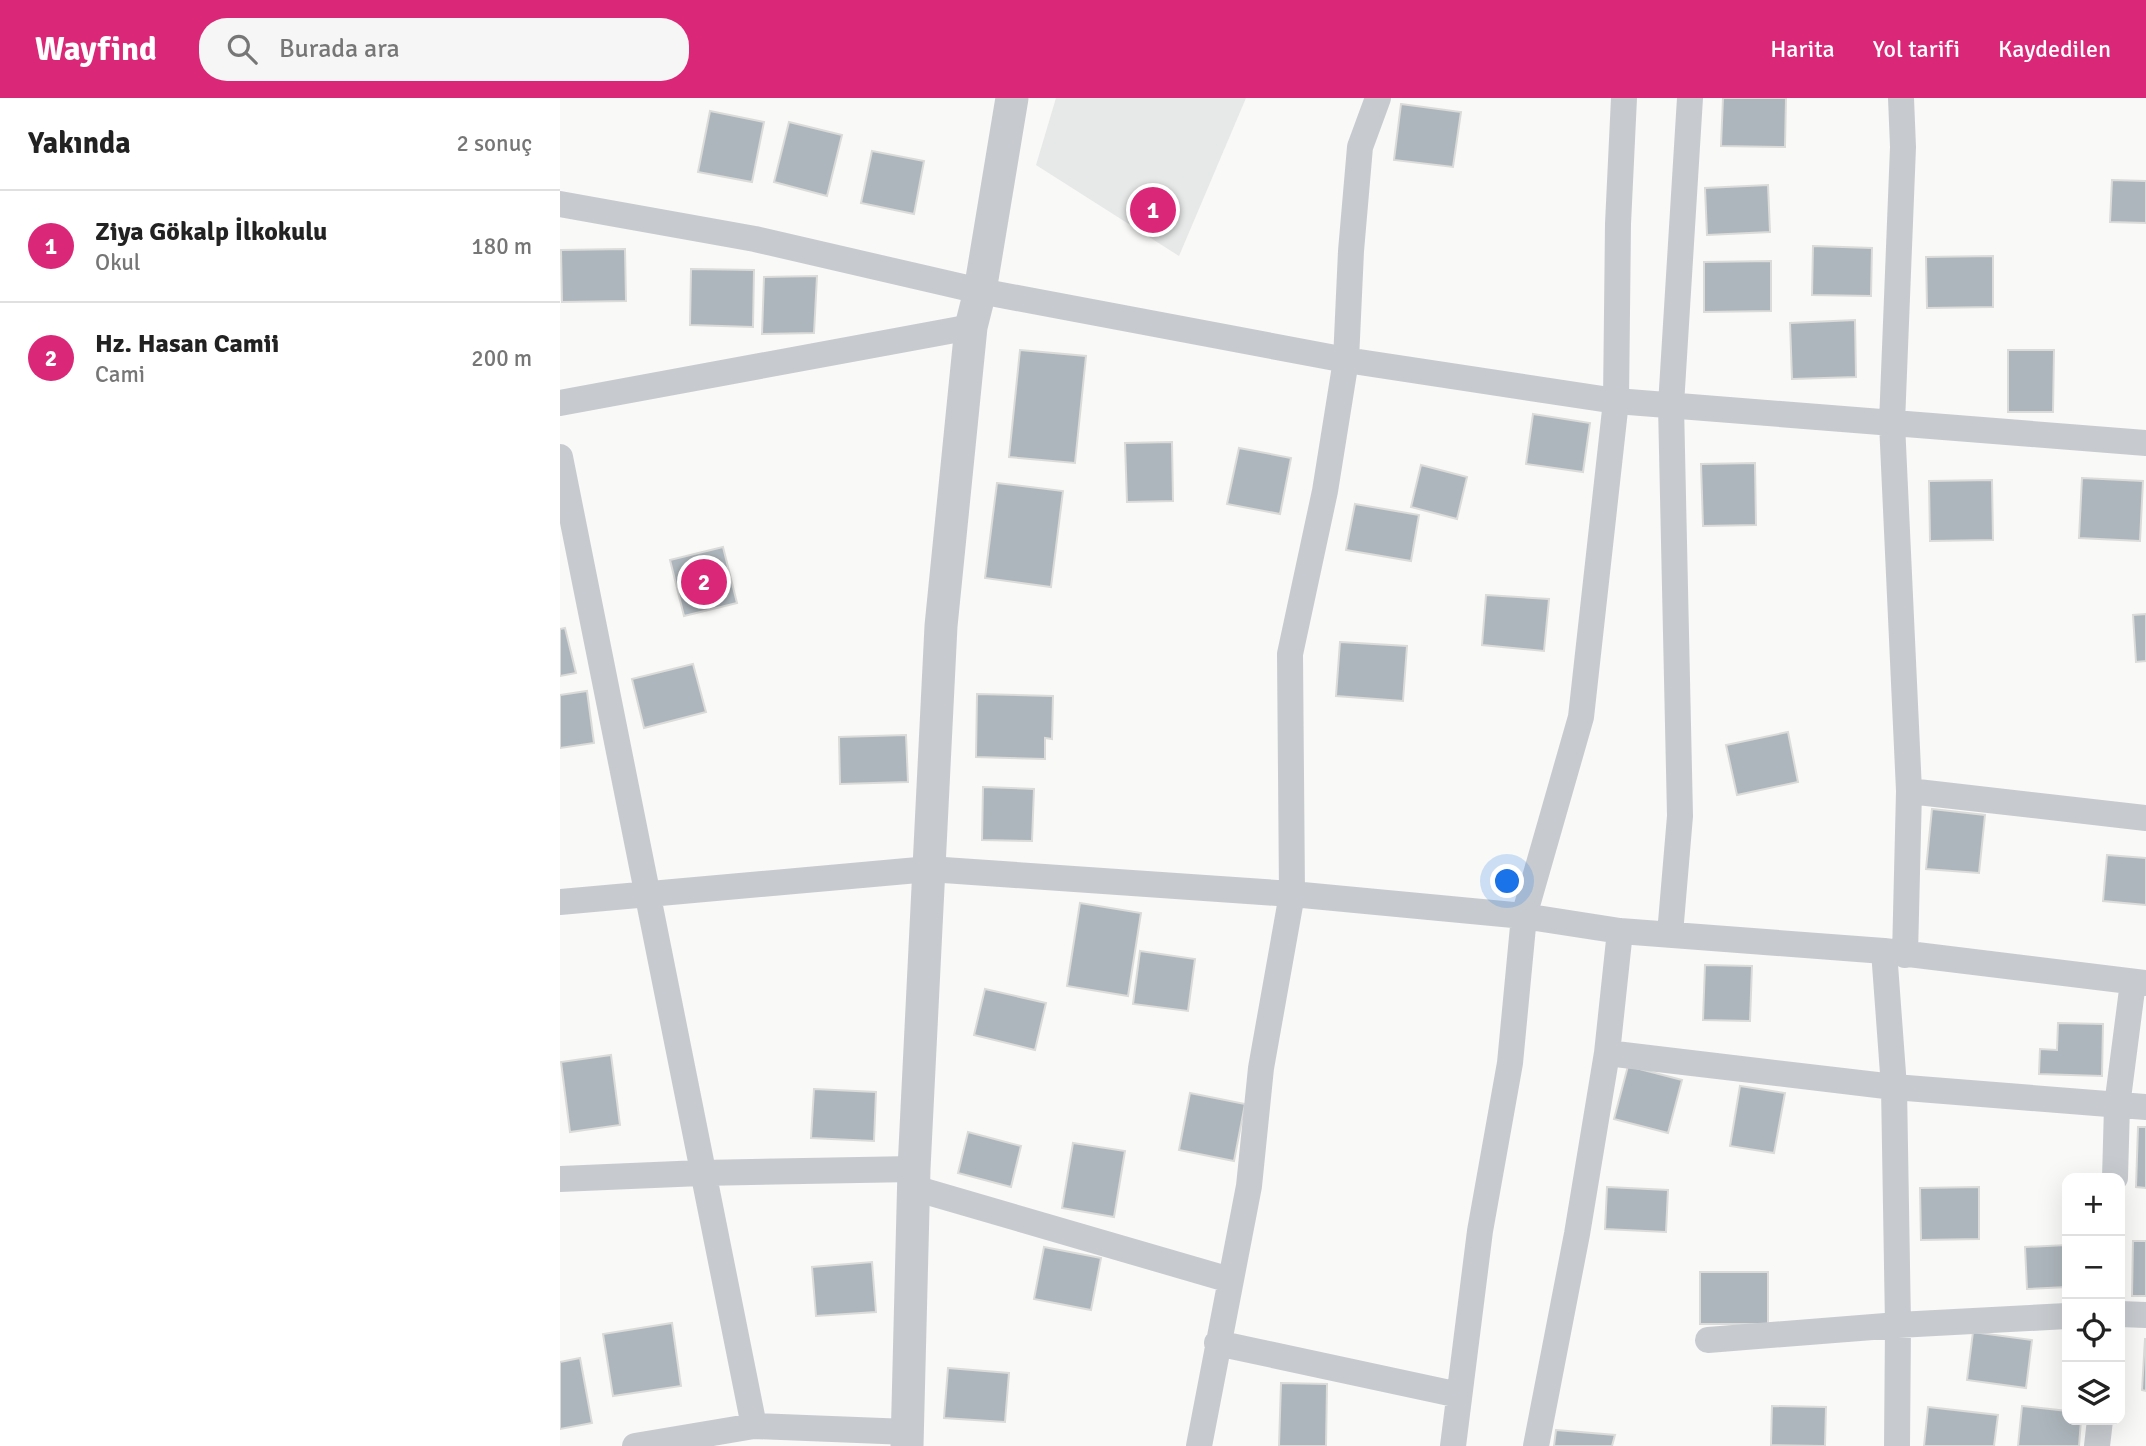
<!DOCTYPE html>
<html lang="tr">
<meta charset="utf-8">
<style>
:root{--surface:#fff;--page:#f6f6f6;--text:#222;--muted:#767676;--line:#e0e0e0;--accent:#db2777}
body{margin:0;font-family:Signika,sans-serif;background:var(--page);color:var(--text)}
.controls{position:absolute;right:21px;bottom:21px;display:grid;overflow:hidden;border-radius:14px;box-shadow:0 7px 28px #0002}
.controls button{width:63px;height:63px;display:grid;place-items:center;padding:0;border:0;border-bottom:2px solid var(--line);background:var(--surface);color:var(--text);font:35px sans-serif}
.you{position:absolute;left:948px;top:784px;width:24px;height:24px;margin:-18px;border:5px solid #fff;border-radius:50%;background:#1a73e8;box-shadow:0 0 0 10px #1a73e833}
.badge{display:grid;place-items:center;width:46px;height:46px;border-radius:50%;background:var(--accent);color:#fff;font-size:23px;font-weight:700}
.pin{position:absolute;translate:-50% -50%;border:4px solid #fff;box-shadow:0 2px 7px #0006}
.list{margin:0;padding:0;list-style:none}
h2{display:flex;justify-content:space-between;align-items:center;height:91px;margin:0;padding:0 28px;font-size:30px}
h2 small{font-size:23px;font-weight:400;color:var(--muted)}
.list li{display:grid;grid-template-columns:46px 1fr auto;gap:21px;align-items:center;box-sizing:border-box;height:112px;padding:0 28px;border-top:2px solid var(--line)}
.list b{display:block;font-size:26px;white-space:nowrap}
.list p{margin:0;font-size:23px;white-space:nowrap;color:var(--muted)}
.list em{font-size:23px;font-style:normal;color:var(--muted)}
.icon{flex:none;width:38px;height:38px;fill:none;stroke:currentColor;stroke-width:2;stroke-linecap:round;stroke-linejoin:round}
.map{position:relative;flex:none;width:1586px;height:1348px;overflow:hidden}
header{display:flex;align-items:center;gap:42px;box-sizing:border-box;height:98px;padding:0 35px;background:var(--accent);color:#fff}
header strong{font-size:33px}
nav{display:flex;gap:38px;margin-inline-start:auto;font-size:24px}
.search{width:490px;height:63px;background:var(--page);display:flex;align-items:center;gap:18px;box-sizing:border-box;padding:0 24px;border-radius:28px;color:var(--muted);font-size:26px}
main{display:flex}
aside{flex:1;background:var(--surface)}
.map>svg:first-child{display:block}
.built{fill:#e7e8e8}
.building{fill:#adb6bc;stroke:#dbdbd9;stroke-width:2}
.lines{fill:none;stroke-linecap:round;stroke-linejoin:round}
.minor{stroke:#c7cbcf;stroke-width:26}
.tertiary{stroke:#c7cbcf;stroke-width:33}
</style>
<header>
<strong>Wayfind</strong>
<div class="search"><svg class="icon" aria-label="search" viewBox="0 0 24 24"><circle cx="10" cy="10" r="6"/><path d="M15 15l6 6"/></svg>Burada ara</div>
<nav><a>Harita</a><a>Yol tarifi</a><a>Kaydedilen</a></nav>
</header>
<main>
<aside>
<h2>Yakında<small>2 sonuç</small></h2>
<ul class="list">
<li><span class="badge">1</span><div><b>Ziya Gökalp İlkokulu</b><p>Okul</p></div><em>180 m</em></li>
<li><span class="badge">2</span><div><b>Hz. Hasan Camii</b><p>Cami</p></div><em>200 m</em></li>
</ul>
</aside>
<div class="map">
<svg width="1586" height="1348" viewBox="0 0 1586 1348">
<rect width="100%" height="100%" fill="#f9f9f7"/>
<path class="built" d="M496,0H686L619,158L476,67Z"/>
<path class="building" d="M1163,0H1226L1225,49L1161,48Z
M841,6L901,14L893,69L834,62Z
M150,13L204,24L192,84L138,74Z
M229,24L282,37L267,98L214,84Z
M312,53L364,63L354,116L301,105Z
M1552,82L1586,83V125L1550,124Z
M1208,87L1210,134L1147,137L1145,90Z
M1253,148L1312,150L1311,198L1252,197Z
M65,151L66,203L2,204L1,152Z
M1433,158V209L1367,210L1366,159Z
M1211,163V213L1144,214V164Z
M131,171L194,172L193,229L130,227Z
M257,178L254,235L202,236L204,179Z
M1295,222L1296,279L1232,281L1230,225Z
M460,252L526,258L515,365L449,359Z
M1448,252H1494L1493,314H1448Z
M973,316L1030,325L1023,374L966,366Z
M612,344L613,403L567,404L565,345Z
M679,350L731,360L720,416L667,406Z
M1195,365L1196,427L1143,428L1141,366Z
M861,367L907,379L897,421L851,409Z
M1522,380L1583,383L1580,443L1519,440Z
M1432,382L1433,442L1370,443L1369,383Z
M437,385L503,393L491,489L425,480Z
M795,406L859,417L851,463L786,452Z
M163,449L177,505L124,518L110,462Z
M926,497L989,501L984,553L922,547Z
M1586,516V563L1576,564L1573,517Z
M5,530L16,575L0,578V531Z
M780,544L847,548L843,603L776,598Z
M133,566L146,614L84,630L72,581Z
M27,593L34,645L0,650V597Z
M417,596L493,598L492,641L485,640V661L416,659Z
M1228,634L1238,684L1177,697L1166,647Z
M346,637L348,684L280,686L279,639Z
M423,689L474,691L472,743L422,742Z
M1372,711L1425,717L1419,775L1366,771Z
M1547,757L1586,760V807L1543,803Z
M520,805L581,815L568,898L507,888Z
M580,853L635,861L628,913L573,906Z
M1145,867L1192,868L1190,923L1143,922Z
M425,891L486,905L475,952L414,937Z
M1498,925L1543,926L1542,978L1479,976L1480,951L1497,952Z
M51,957L60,1027L10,1034L1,964Z
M1068,968L1122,982L1108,1035L1054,1021Z
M1180,988L1225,995L1214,1055L1170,1048Z
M254,991L316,994L314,1043L251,1040Z
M630,995L685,1006L674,1063L619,1052Z
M1578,1029H1586V1090L1576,1089Z
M408,1034L461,1048L451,1089L398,1075Z
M513,1045L565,1053L554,1119L502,1110Z
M1047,1089L1108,1092L1106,1134L1045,1131Z
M1419,1089V1141L1361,1142L1360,1090Z
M1573,1143H1586V1198H1572Z
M1507,1147V1189L1467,1191L1465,1149Z
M484,1149L541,1160L531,1212L474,1201Z
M312,1164L316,1214L256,1218L252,1169Z
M1140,1174H1208V1226H1140Z
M112,1225L121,1288L53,1298L43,1236Z
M1413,1234L1472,1242L1466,1290L1407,1282Z
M1585,1241H1586V1293L1582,1292Z
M20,1260L32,1325L0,1331V1264Z
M388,1270L449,1275L445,1324L384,1320Z
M721,1285L767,1286L766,1348H719Z
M1212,1308L1266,1309L1265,1348L1211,1347Z
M1462,1308L1507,1313V1322H1521L1519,1348H1458Z
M1368,1309L1438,1317L1434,1348H1364Z
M996,1332L1055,1337L1052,1348H994Z"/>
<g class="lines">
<path class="minor" d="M1341,0L1343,49L1332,325L1349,693L1345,857
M0,106L195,141L420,193L786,262L1056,303L1586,345
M0,305L411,229
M0,359L194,1328
M1349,693L1586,720
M0,804L369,771L732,796L964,818L1060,833L1324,853L1586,885
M1110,836L1120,718L1111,307L1130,0
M1324,853L1334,989L1338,1227L1337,1348
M1047,955L1334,989L1586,1009
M1555,1080L1557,1008L1573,884
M0,1081L141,1075L354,1071
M354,1090L670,1182
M1560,1216L1586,1217
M1148,1242L1338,1227L1507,1218
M657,1245L899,1297
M75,1348L194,1328L348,1334
M639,1348L689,1088L701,970L732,796L730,556L765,393L786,262L791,153L800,49L818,0
M893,1348L920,1133L950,965L964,818L1021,619L1056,303L1058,126L1064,0
M976,1348L1017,1136L1047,955L1060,833
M1537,1348L1540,1322"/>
<path class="tertiary" d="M347,1348L354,1071L381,528L411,229L420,193L452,0"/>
</g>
</svg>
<div class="controls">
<button>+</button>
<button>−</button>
<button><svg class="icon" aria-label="locate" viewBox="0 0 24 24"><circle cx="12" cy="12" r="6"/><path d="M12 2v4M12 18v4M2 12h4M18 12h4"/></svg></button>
<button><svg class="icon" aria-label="layers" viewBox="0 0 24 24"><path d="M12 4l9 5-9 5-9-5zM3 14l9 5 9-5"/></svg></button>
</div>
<div class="you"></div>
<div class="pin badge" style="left:593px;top:112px">1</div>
<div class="pin badge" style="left:144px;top:484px">2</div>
</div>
</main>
